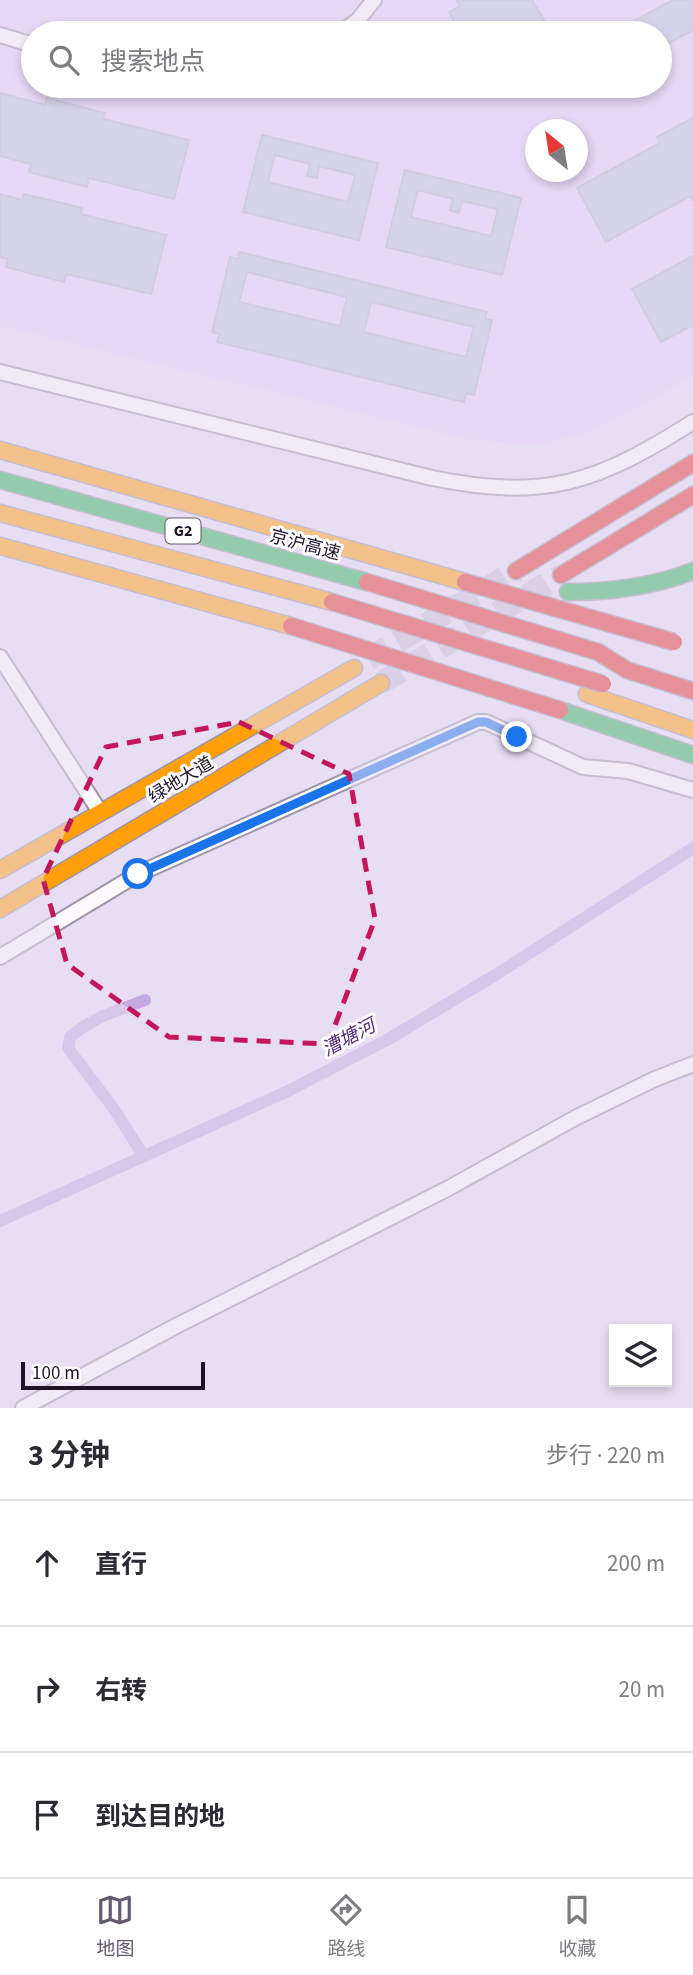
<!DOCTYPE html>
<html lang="zh">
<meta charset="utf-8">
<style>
:root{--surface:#fff;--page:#f7f7f7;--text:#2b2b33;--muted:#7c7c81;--line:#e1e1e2;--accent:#635b6d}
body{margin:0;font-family:"Source Sans 3","Noto Sans SC",sans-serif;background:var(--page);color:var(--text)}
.controls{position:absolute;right:21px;bottom:21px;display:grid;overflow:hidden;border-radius:0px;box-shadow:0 4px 10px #0003}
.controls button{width:63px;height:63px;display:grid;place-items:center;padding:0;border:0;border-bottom:2px solid var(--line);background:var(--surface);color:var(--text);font:35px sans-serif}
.compass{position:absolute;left:525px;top:119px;width:63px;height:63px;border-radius:50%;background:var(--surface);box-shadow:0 4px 10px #0003;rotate:330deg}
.scale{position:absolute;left:21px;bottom:18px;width:184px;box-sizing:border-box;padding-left:7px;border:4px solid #1c1425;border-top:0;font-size:19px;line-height:24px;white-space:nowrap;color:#1c1425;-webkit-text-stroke:5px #fff;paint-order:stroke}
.stop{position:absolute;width:21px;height:21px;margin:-16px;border:5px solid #1a73e8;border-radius:50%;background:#fff}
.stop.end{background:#1a73e8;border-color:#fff;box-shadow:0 2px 7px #0008}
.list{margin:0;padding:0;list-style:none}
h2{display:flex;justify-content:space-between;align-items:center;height:91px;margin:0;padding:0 28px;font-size:30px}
h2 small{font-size:23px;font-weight:400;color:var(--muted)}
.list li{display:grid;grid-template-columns:46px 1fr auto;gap:21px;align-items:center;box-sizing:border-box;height:126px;padding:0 28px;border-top:2px solid var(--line)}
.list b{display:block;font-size:26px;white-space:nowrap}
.list em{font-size:23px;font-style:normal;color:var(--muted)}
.icon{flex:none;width:38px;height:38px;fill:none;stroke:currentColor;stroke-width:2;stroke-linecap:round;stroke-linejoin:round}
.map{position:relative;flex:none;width:693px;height:1408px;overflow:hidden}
.search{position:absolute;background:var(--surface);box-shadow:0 4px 10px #0003;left:21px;right:21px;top:21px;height:77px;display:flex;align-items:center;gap:18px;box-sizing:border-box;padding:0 24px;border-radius:38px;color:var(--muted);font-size:26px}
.sheet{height:469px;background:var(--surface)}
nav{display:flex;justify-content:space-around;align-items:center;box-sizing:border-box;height:98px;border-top:2px solid var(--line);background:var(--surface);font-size:19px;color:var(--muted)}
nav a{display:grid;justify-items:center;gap:4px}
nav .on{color:var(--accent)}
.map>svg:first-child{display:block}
.built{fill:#e4d1f9;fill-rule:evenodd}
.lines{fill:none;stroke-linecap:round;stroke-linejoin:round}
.canal{stroke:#c4aae0;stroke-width:12}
.building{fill:#bec6da;stroke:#b4b8c8;stroke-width:2;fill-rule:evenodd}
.primary-tunnel{stroke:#c9c0d5;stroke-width:23;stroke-dasharray:23 11;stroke-linecap:butt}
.street-casing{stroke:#9d95a7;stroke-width:18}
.fast-casing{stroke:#9d95a7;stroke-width:19}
.slow-casing{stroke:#9d95a7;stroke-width:19}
.jam-casing{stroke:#9d95a7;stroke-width:19}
.street{stroke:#fcfafd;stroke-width:14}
.fast{stroke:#30b455;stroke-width:16}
.slow{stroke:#ff9f0a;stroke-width:16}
.jam{stroke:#e5322d;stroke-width:16}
.jam-bridge-casing{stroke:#9d95a7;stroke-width:19;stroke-linecap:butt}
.jam-bridge{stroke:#e5322d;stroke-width:16}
.route{stroke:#1a73e8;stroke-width:9}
.marked{fill:none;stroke:#c2185b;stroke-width:5;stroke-dasharray:14 9;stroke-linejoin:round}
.labels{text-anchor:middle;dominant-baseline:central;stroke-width:6;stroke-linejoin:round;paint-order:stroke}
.shield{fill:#fff;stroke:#605a66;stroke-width:2}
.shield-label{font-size:16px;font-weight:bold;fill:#1c1425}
.street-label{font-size:18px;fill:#1c1425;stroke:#fff}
.water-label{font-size:19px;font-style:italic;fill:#542978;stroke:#fff}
</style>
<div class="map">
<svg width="693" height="1408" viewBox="0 0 693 1408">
<rect width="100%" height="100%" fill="#e8def4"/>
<path class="built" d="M0,0H693V376L635,409L588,432L536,445L467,439L0,326ZM33,33H660V86H33ZM536,130H578V172H536Z"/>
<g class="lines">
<path class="canal" d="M143,1155L114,1109L68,1048L70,1037L83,1027L103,1016L145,1000
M0,1221L286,1092L387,1040L497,974L693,848"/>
</g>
<path class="building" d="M459,0H532L548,27L542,30L544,33H455L451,26L455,23L449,12L460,6L457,1Z
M673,0H693V30L660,48V33H641L634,21Z
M0,93L45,105L47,98L105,113L103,119L189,140L174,199L89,178L87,187L29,172L31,164L0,156Z
M693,118V201L690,196L606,242L577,188L660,143L657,137Z
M262,135L378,163L359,240L243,212ZM275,155L310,164L307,176L317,178L319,166L355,175L348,202L268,182Z
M405,170L521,198L502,275L386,247ZM418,190L453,199L450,210L459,213L462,201L498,209L491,236L411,217Z
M0,194L22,200L24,194L82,208L80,214L166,235L151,294L66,274L64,282L6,267L8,259L0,257Z
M239,252L487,312L485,319L492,320L474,395L466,393L464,402L217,342L219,334L212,332L230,257L238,259ZM247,272L347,297L340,326L239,302ZM371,302L474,327L466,357L364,332Z
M693,256V325L661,342L632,289Z"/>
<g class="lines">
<path class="primary-tunnel" d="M368,659L516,571
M381,683L561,575"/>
<defs>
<path id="street" d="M341,33L358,20L374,0
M0,35L33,45
M0,372L432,478C547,501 596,483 693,422
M0,657L100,812
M0,957L138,874L478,722H486L583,767L628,771L693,790
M23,1408L178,1325L447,1189L577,1117L655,1079L693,1064"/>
<path id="fast" d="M0,480L367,582
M568,592C611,592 652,587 693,571
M560,710L693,755"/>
<path id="slow" d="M0,450L465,582
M0,513L332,602
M0,546L291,626
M587,694L693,730
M0,870L354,668
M0,909L381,683"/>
<path id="jam" d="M516,571L693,463
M561,575L693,495
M598,652L627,670L693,691"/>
</defs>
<use href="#street" class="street-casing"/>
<use href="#fast" class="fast-casing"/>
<use href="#slow" class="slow-casing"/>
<use href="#jam" class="jam-casing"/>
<use href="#street" class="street"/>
<use href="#fast" class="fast"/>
<use href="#slow" class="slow"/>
<use href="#jam" class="jam"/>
<defs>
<path id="jam-bridge" d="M367,582L598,652
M465,582L674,642
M332,602L603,684
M291,626L560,710"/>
</defs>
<use href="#jam-bridge" class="jam-bridge-casing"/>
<use href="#jam-bridge" class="jam-bridge"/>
</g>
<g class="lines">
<path class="route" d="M138,874L478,722H486L517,737"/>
</g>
<path d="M0 0H693V1408H0ZM239,722L349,774L375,919L328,1044L169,1037L67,964L43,879L106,747Z" fill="#e8def4" fill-opacity=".55" fill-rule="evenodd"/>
<path class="marked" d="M239,722L349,774L375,919L328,1044L169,1037L67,964L43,879L106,747Z"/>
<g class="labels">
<rect class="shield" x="165.5" y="518.5" width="35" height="25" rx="5"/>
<g class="shield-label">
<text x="183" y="531">G2</text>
</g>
<g class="street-label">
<text transform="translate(305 545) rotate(15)">京沪高速</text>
<text transform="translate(181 780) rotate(-31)">绿地大道</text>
</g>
<g class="water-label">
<text transform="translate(349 1038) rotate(-28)">漕塘河</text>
</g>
</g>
</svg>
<div class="controls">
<button><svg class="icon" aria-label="layers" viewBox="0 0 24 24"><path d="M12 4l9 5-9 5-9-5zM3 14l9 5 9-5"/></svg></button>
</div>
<svg class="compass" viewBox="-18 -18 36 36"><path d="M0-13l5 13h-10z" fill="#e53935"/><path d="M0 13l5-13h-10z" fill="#7c7c81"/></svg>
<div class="scale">100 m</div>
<div class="stop" style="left:138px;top:874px"></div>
<div class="stop end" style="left:517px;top:737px"></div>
<div class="search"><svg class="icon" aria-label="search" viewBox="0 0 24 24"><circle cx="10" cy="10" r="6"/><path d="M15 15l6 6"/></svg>搜索地点</div>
</div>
<section class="sheet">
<h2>3 分钟<small>步行 · 220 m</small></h2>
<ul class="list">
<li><svg class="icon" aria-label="ahead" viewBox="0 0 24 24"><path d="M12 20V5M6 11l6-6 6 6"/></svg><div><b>直行</b></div><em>200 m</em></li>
<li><svg class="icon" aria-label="right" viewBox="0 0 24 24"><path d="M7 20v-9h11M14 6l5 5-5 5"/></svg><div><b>右转</b></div><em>20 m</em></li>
<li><svg class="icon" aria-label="arrive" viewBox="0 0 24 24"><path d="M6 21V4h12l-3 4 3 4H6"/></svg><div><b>到达目的地</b></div></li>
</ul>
</section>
<nav>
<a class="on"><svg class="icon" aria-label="map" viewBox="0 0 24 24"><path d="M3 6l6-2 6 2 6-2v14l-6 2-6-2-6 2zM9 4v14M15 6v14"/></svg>地图</a>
<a><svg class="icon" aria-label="directions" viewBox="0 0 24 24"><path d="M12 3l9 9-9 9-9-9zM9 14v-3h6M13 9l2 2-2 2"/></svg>路线</a>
<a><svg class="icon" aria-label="saved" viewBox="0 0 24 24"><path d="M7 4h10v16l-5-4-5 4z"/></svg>收藏</a>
</nav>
